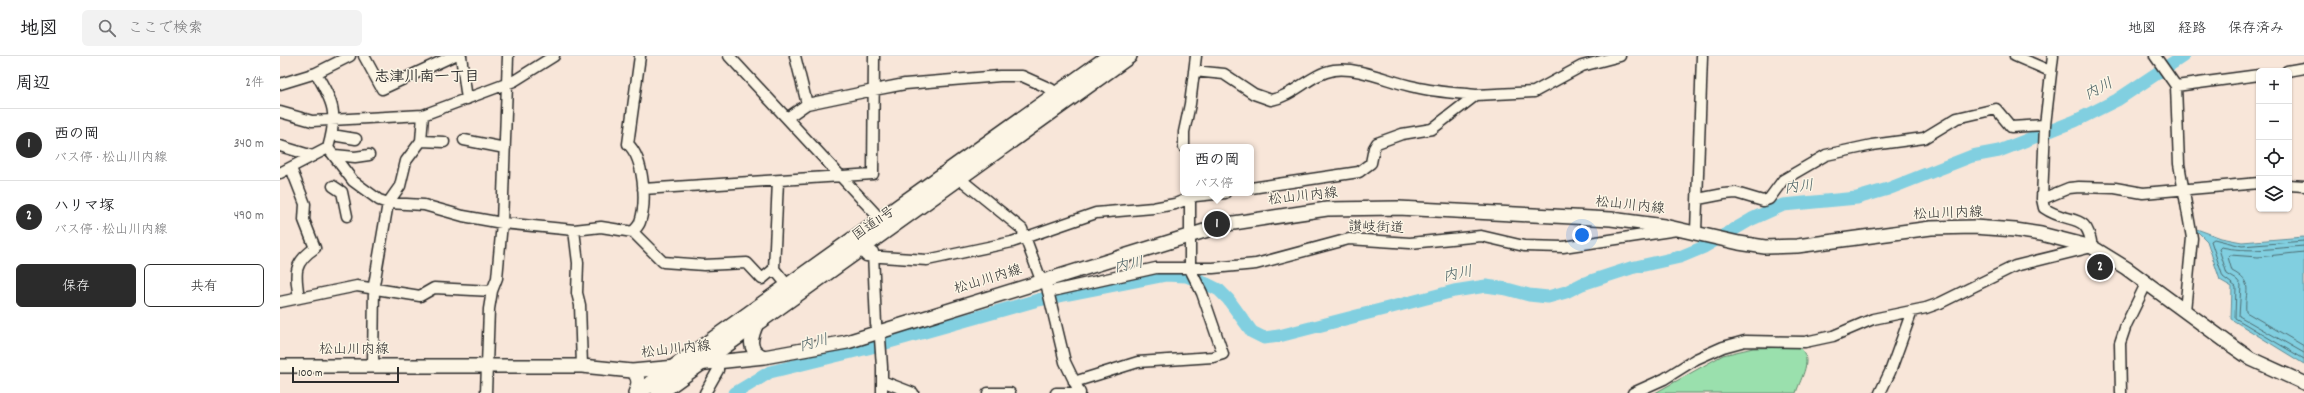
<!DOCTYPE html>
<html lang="ja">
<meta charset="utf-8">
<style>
:root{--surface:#fff;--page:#f2f2f2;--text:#202124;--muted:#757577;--line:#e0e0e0;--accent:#2b2b2b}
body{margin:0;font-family:Dekko,"Klee One",sans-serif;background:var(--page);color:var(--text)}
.controls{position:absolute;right:12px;top:12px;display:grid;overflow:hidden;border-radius:6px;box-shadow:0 1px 3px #0004}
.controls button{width:36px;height:36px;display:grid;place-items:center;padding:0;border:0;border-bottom:1px solid var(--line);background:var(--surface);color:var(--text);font:20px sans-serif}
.scale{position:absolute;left:12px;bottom:10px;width:107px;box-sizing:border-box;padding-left:4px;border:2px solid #2b2b2b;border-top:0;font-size:11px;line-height:14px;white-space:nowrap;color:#2b2b2b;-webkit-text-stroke:3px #fcf5e5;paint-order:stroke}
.you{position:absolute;left:1302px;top:179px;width:14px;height:14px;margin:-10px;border:3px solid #fff;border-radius:50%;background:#1a73e8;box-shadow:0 0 0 6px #1a73e833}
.badge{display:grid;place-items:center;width:26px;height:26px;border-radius:50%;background:var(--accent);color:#fff;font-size:13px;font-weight:700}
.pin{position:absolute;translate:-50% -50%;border:2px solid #fff;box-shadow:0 1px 4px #0006}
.popup{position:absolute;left:900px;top:88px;width:74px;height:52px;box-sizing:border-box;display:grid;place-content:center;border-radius:6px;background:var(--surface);filter:drop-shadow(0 1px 3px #0005);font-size:13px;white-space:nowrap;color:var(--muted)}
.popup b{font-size:15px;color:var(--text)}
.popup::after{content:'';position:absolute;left:50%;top:100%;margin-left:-8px;border:8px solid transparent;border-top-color:var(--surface)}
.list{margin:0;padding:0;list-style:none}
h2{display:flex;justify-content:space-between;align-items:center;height:52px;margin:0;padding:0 16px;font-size:17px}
h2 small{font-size:13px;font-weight:400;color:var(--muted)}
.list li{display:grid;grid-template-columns:26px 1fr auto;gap:12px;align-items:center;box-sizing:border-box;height:72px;padding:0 16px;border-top:1px solid var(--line)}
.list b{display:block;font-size:15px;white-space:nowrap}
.list p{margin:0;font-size:13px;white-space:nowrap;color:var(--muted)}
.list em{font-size:13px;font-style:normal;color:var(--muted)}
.actions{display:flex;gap:8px;padding:12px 16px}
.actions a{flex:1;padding:9px 0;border:1px solid var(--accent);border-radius:6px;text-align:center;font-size:14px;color:var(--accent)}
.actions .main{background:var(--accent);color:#fff}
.icon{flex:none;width:22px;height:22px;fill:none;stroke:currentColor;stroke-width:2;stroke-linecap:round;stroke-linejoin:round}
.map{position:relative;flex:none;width:2024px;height:337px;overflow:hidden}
header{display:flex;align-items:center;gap:24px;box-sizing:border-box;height:56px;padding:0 20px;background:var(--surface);border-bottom:1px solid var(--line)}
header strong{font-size:19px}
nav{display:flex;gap:22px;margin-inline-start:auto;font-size:14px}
.search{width:280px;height:36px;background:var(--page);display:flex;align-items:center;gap:10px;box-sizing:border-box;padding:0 14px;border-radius:6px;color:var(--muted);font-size:15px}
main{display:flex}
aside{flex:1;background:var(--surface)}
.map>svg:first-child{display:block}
.green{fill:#9ae0ad;stroke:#62866c}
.water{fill:#81cfe0;stroke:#5f8d98}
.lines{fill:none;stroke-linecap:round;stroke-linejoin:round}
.shore{stroke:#4d6d73;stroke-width:1}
.river{stroke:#81cfe0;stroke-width:13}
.minor-casing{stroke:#2b2b2b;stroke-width:13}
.major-casing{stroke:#2b2b2b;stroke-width:16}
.highway-casing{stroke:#2b2b2b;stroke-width:18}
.minor{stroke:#fcf5e5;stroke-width:10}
.major{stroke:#fcf5e5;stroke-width:13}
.highway{stroke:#fcf5e5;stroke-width:15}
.labels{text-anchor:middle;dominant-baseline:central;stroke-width:3;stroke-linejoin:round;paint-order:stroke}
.street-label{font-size:14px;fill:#2b2b2b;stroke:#fcf5e5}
.neighbourhood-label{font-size:15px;font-weight:bold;fill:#2b2b2b;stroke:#fcf5e5}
.water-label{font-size:15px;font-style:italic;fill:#455c61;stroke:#fcf5e5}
</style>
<header>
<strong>地図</strong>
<div class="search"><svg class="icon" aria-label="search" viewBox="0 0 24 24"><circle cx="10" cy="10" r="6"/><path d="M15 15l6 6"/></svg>ここで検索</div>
<nav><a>地図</a><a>経路</a><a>保存済み</a></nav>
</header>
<main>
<aside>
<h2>周辺<small>2件</small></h2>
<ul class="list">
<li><span class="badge">1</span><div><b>西の岡</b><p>バス停 · 松山川内線</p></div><em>340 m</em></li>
<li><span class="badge">2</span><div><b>ハリマ塚</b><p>バス停 · 松山川内線</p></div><em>490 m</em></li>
</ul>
<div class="actions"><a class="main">保存</a><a>共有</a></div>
</aside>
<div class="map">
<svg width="2024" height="337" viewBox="0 0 2024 337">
<rect width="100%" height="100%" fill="#f8e6d9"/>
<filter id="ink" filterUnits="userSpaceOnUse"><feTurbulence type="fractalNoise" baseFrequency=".025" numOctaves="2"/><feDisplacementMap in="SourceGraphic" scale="8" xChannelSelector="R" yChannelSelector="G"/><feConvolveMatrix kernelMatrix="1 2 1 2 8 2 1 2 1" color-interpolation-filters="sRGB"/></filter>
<g filter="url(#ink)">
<path class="green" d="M1519,291C1534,303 1521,321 1516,337H1375L1443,299L1473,292Z"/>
<path class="water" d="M1914,172L1941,182L1962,186L2024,181V308L1951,263L1952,231L1940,224L1927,185Z"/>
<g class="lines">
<path class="shore" d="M2024,185L1962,190L1934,183L1931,185L1943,221L1956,231L1955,262L2024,303
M2024,190C1996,192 1969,197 1941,191L1939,193L1947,218L1957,224L1961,229L1959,260L2024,297
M2024,196L1978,201L1950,199L1948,201L1952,215C1975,227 1964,235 1966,256L2024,290"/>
<path class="river" d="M455,337L490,316L588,292L758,244L885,219L906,220L927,228L939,234L948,243L972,276L984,282L999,280L1174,235L1206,230L1227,233L1249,239L1268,241L1286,236L1302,228L1351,212L1400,201L1424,191L1472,163L1503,149L1577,142L1608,133L1692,100L1719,95L1795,65L1837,44L1903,0"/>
<defs>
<path id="minor" d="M84,0L102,33L173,0
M181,0L187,43
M449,0L604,167
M515,0L527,48
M1735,0L1770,15
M1875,0L1896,30L1899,108L1912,182L1905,255
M914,15L944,18L974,38L991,44C1014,40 1030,18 1054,14C1081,11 1109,26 1135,31C1155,36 1176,37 1196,39
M2007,15L2024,12
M0,28L36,17L70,0
M1896,30L1979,19
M0,56L32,65L143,59L234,25L274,0
M507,62L527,48L594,34L625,28L720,20H742L771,33L779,44
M52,79L76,83
M184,84L225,92
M141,85L164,86
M0,90L33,100
M904,91V76L910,48L916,0
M48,92L73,125L99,144L108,147L144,149L183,160L222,167L294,174L321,171L353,176L383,206L424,209L467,207L482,223L494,213
M55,99L75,101L89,99
M11,112L25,148L24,164L35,192C13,207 15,217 19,242
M0,117L48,92C58,57 54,48 36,17
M679,122L742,173L761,224
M498,125L494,213L508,230
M2009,129L2024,130
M53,130L62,136L67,160
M971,132L1079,116L1091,107L1094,92L1097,87L1122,78L1152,73L1196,39L1254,36L1302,10L1340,0
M363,133L593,118L594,0
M1418,143L1444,138L1456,137L1483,145L1489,143L1503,124L1546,99L1592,89L1644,82L1677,62L1716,53L1731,71L1765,69
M1762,143L1789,132L1799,131L1835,132L1863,137L1979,127
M294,174L298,207L297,237L300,249L302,310
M353,176C355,173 359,170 360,166C367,146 364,103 348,88L360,0
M1416,176L1422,0
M593,196L596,268L600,282L602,311V337
M586,200L647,204L732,186L816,157L873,152L895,148L915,140L945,137
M767,231L785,306L800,337
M768,236L876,212H933L976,208L1069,183L1130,187L1201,180L1244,190L1283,191L1397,174
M0,246L77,230L140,240L154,232L212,235
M93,310L94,229L108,147L120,130L126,105L141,85L143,59
M602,325L633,337
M794,326L858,306L933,301L943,298L922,237L910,213V137
M206,337L209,253L212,235L217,222L222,167L228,0
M425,337L438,314V306
M708,337H730
M776,337H800
M1353,337L1384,323L1416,303L1443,291L1465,285L1525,286L1553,280L1593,263L1646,252L1660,247L1735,210L1812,191C1807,154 1790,170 1764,152L1762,143L1765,69L1773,0
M1600,337L1610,316L1632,255
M1841,337L1840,287L1846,269L1866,228"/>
<path id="major" d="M477,267C471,281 466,294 484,301
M417,308L484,301L567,286L947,168L1047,153L1118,152L1331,163L1384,170L1459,187L1485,191L1517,190L1651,172L1694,171L1735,174L1761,178L1812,191L1846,212L1951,289L1971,303L2024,327
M0,310H302L352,315L396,311
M352,315C360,321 359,329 355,337"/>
<path id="highway" d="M358,337L830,0
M379,337L849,0"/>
</defs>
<use href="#minor" class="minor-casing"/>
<use href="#major" class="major-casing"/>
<use href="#highway" class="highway-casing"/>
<use href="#minor" class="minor"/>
<use href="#major" class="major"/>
<use href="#highway" class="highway"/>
</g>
</g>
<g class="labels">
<g class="street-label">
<text transform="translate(1023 141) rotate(-6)">松山川内線</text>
<text transform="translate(1350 150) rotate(6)">松山川内線</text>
<text transform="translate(1668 158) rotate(-2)">松山川内線</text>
<text transform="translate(594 168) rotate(-35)">国道11号</text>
<text transform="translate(1096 172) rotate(2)">讃岐街道</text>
<text transform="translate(708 224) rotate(-17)">松山川内線</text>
<text x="74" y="294">松山川内線</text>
<text transform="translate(396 294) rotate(-6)">松山川内線</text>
</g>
<g class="neighbourhood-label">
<text x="147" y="22">志津川南一丁目</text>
</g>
<g class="water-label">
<text transform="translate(1819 34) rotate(-28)">内川</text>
<text transform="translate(1519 132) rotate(-7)">内川</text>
<text transform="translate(849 210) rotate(-11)">内川</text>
<text transform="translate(1178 219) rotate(-11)">内川</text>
<text transform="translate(534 288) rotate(-15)">内川</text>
</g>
</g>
</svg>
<div class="controls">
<button>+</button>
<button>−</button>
<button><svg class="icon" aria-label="locate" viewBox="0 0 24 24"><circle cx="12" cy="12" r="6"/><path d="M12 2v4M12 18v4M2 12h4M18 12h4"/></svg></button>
<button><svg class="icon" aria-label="layers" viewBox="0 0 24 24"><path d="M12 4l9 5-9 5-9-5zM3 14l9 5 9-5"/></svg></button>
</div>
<div class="scale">100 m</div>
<div class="you"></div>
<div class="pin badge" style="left:937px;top:168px">1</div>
<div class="popup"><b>西の岡</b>バス停</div>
<div class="pin badge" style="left:1820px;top:211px">2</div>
</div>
</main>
